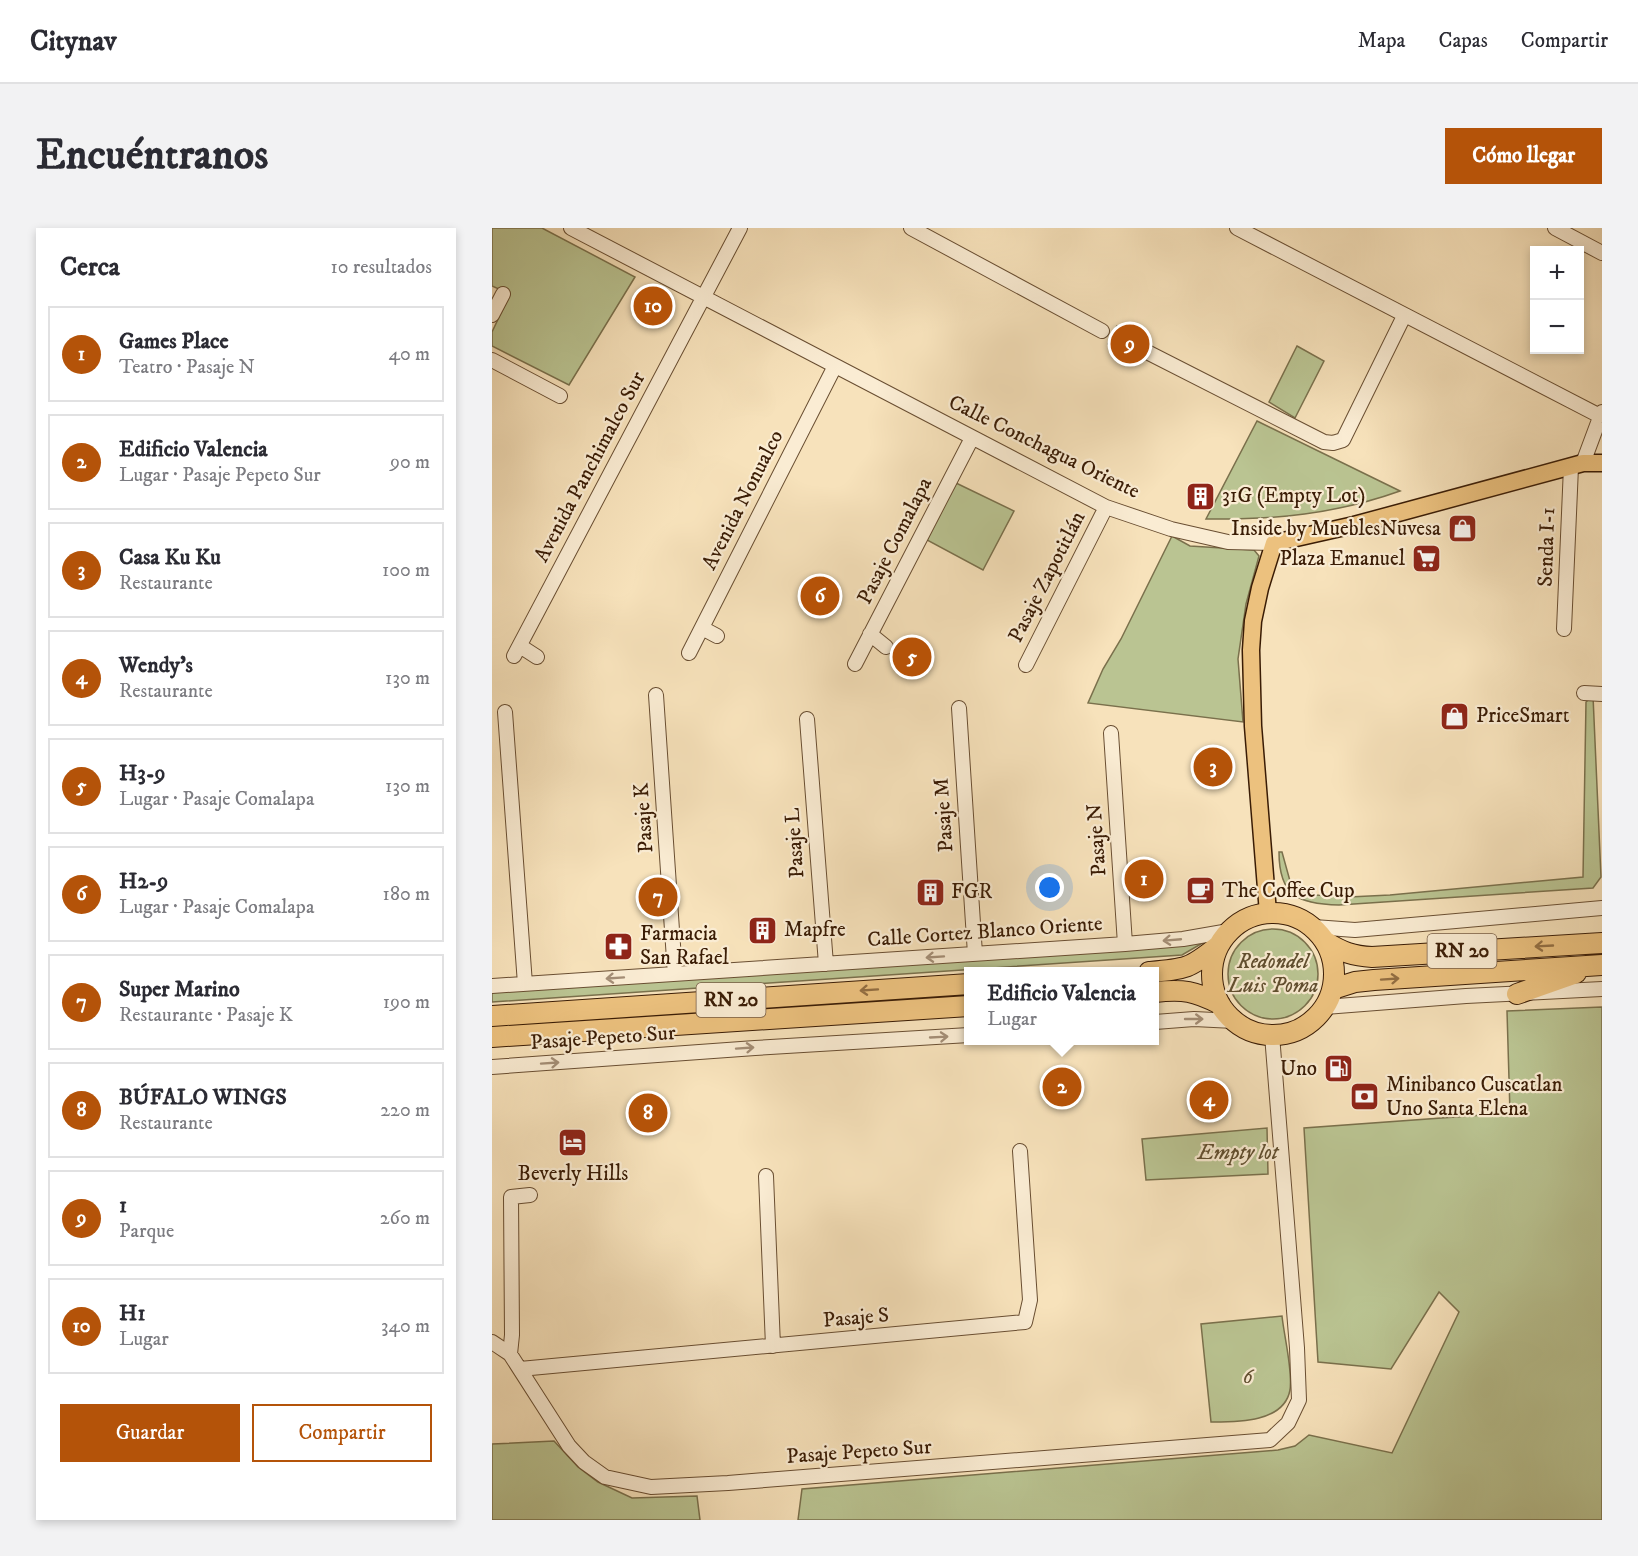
<!DOCTYPE html>
<html lang="es">
<meta charset="utf-8">
<style>
:root{--surface:#fff;--page:#f2f2f3;--text:#2b2b33;--muted:#7c7c81;--line:#e1e1e2;--accent:#b45309}
body{margin:0;font-family:"IM FELL DW Pica",serif;background:var(--page);color:var(--text)}
.controls{position:absolute;right:18px;top:18px;display:grid;overflow:hidden;border-radius:0px;box-shadow:0 3px 9px #0003}
.controls button{width:54px;height:54px;display:grid;place-items:center;padding:0;border:0;border-bottom:2px solid var(--line);background:var(--surface);color:var(--text);font:30px sans-serif}
.you{position:absolute;left:558px;top:660px;width:21px;height:21px;margin:-15px;border:4px solid #fff;border-radius:50%;background:#1a73e8;box-shadow:0 0 0 9px #1a73e833}
.badge{display:grid;place-items:center;width:39px;height:39px;border-radius:50%;background:var(--accent);color:#fff;font-size:20px;font-weight:700}
.pin{position:absolute;translate:-50% -50%;border:3px solid #fff;box-shadow:0 2px 6px #0006}
.popup{position:absolute;left:472px;top:739px;width:195px;height:78px;box-sizing:border-box;display:grid;place-content:center;border-radius:0px;background:var(--surface);filter:drop-shadow(0 2px 4px #0005);font-size:20px;white-space:nowrap;color:var(--muted)}
.popup b{font-size:22px;color:var(--text)}
.popup::after{content:'';position:absolute;left:50%;top:100%;margin-left:-12px;border:12px solid transparent;border-top-color:var(--surface)}
.list{margin:0;padding:0;list-style:none}
h2{display:flex;justify-content:space-between;align-items:center;height:78px;margin:0;padding:0 24px;font-size:26px}
h2 small{font-size:20px;font-weight:400;color:var(--muted)}
.list li{display:grid;grid-template-columns:39px 1fr auto;gap:18px;align-items:center;box-sizing:border-box;height:96px;margin:0 12px 12px;padding:0 12px;border:2px solid var(--line);border-radius:0px}
.list b{display:block;font-size:22px;white-space:nowrap}
.list p{margin:0;font-size:20px;white-space:nowrap;color:var(--muted)}
.list em{font-size:20px;font-style:normal;color:var(--muted)}
.actions{display:flex;gap:12px;padding:18px 24px}
.actions a{flex:1;padding:14px 0;border:2px solid var(--accent);border-radius:0px;text-align:center;font-size:21px;color:var(--accent)}
.actions .main{background:var(--accent);color:#fff}
.map{position:relative;flex:none;width:1110px;height:1292px;overflow:hidden;border-radius:0px}
header{display:flex;align-items:center;gap:36px;box-sizing:border-box;height:84px;padding:0 30px;background:var(--surface);border-bottom:2px solid var(--line)}
header strong{font-size:28px}
nav{display:flex;gap:33px;margin-inline-start:auto;font-size:21px}
.intro{display:flex;align-items:center;justify-content:space-between;box-sizing:border-box;height:144px;padding:0 36px}
h1{margin:0;font-size:42px}
.button{padding:15px 27px;border-radius:0px;background:var(--accent);color:#fff;font-size:21px;font-weight:700}
main{display:flex;gap:36px;padding:0 36px}
aside{flex:1;background:var(--surface);border-radius:0px;box-shadow:0 3px 9px #0003}
.map>svg:first-child{display:block}
.green{fill:#bac492;stroke:#7a704c;stroke-width:1.5}
.lines{fill:none;stroke-linecap:round;stroke-linejoin:round}
.minor-casing{stroke:#694e32;stroke-width:16}
.major-casing{stroke:#3a1c05;stroke-width:19}
.highway-casing{stroke:#3a1c05;stroke-width:22}
.minor{stroke:#faecd3;stroke-width:14}
.major{stroke:#ecc17e;stroke-width:16}
.highway{stroke:#ecc17e;stroke-width:20}
.oneway{stroke:#a48e76}
.oneway2{stroke:#936e42}
.labels{text-anchor:middle;dominant-baseline:central;stroke-width:4.5;stroke-linejoin:round;paint-order:stroke}
.shield{fill:#faecd3;stroke:#745a43;stroke-width:1.5}
.shield-label{font-size:20px;font-weight:bold;fill:#3a1c05}
.street-label{font-size:21px;fill:#3a1c05;stroke:#faecd3}
.poi-label{font-size:21px;fill:#3a1c05;stroke:#faecd3;text-anchor:start}
.park-label{font-size:21px;font-style:italic;fill:#604e2f;stroke:#faecd3}
</style>
<header>
<strong>Citynav</strong>
<nav><a>Mapa</a><a>Capas</a><a>Compartir</a></nav>
</header>
<div class="intro"><h1>Encuéntranos</h1><a class="button">Cómo llegar</a></div>
<main>
<aside>
<h2>Cerca<small>10 resultados</small></h2>
<ul class="list">
<li><span class="badge">1</span><div><b>Games Place</b><p>Teatro · Pasaje N</p></div><em>40 m</em></li>
<li><span class="badge">2</span><div><b>Edificio Valencia</b><p>Lugar · Pasaje Pepeto Sur</p></div><em>90 m</em></li>
<li><span class="badge">3</span><div><b>Casa Ku Ku</b><p>Restaurante</p></div><em>100 m</em></li>
<li><span class="badge">4</span><div><b>Wendy's</b><p>Restaurante</p></div><em>130 m</em></li>
<li><span class="badge">5</span><div><b>H3-9</b><p>Lugar · Pasaje Comalapa</p></div><em>130 m</em></li>
<li><span class="badge">6</span><div><b>H2-9</b><p>Lugar · Pasaje Comalapa</p></div><em>180 m</em></li>
<li><span class="badge">7</span><div><b>Super Marino</b><p>Restaurante · Pasaje K</p></div><em>190 m</em></li>
<li><span class="badge">8</span><div><b>BÚFALO WINGS</b><p>Restaurante</p></div><em>220 m</em></li>
<li><span class="badge">9</span><div><b>1</b><p>Parque</p></div><em>260 m</em></li>
<li><span class="badge">10</span><div><b>H1</b><p>Lugar</p></div><em>340 m</em></li>
</ul>
<div class="actions"><a class="main">Guardar</a><a>Compartir</a></div>
</aside>
<div class="map">
<svg width="1110" height="1292" viewBox="0 0 1110 1292">
<rect width="100%" height="100%" fill="#f7e2bb"/>
<filter id="stains"><feTurbulence type="fractalNoise" baseFrequency=".00333" numOctaves="4"/><feColorMatrix values="0 0 0 0 .2 0 0 0 0 .09 0 0 0 0 .02 0 0 0 .5 -.17"/></filter>
<radialGradient id="worn" r=".72"><stop offset=".6" stop-color="#630" stop-opacity="0"/><stop offset="1" stop-color="#630" stop-opacity=".3"/></radialGradient>
<path class="green" d="M0,0H50L143,49L77,157L0,118V104L18,66L0,58Z
M625,98L650,111L641,129L616,116Z
M805,118L832,133L803,190L777,174Z
M765,193L908,263C844,286 782,292 714,291Z
M464,255L522,283L491,342L435,312Z
M680,308L698,318L762,322L767,328L754,376L746,431L751,494L596,475L611,441L629,411Z
M1101,468L1109,649L1101,660L847,677C806,676 787,668 787,624H790L798,653L824,667L857,669L898,667L1091,649L1094,474Z
M736 746a45 45 0 1 1 90 0a45 45 0 1 1-90 0Z
M714,713L690,727L0,774V761Z
M477,762V771L0,802V796Z
M1110,779V1292H306L310,1261L786,1222L803,1218L817,1207L900,1225L967,1084L947,1064L899,1141L826,1134L812,900L1018,885L1015,783Z
M775,900L776,946L654,952L650,911Z
M790,1088C792,1108 801,1143 798,1162C792,1195 744,1194 719,1194L709,1096Z
M62,1213L86,1239L106,1254L140,1270L205,1268L208,1292H0V1216Z"/>
<g class="lines">
<defs>
<path id="minor" d="M79,0L614,279L679,301L736,314L782,315
M419,0L610,103
M745,0L1108,188
M1063,0L1110,25
M0,87L11,66
M653,123L832,214L841,215L851,212L912,88
M0,132L68,168
M1091,235L1110,184
M210,400L225,408
M1072,401L1079,239
M378,406L394,419
M28,418L45,429
M197,425L343,138
M22,428L248,0
M363,436L480,210
M534,437L614,279
M1092,465L1110,466
M164,467L183,746
M467,480L483,726
M13,484L33,756
M315,491L334,736
M619,505L633,716
M822,699L863,702L1110,680
M0,758L633,716L691,711L737,703
M833,779L974,768L1110,761
M663,794L702,791L742,793
M0,839L263,820L477,807
M274,948L281,1118
M0,1114L18,1126L77,1218L92,1234L113,1249L159,1259L236,1255L778,1212L796,1195L807,1172L805,1120L780,807
M18,1126L20,1107L19,969L38,967
M28,1141L533,1094L538,1072L528,923"/>
<path id="major" d="M776,685L761,498L759,422L761,393L768,360L782,315L862,297L1091,235H1110"/>
<path id="highway" d="M720 746a61 61 0 1 1 122 0a61 61 0 1 1-122 0Z
M834,714C850,724 861,728 880,729L1110,715
M657,744C694,741 697,741 726,718
M841,761L863,754L882,752L1110,737
M663,764C692,761 702,763 728,776
M1025,766L1084,745
M0,788L477,756
M0,809L477,778"/>
</defs>
<use href="#minor" class="minor-casing"/>
<use href="#major" class="major-casing"/>
<use href="#highway" class="highway-casing"/>
<use href="#minor" class="minor"/>
<use href="#major" class="major"/>
<use href="#highway" class="highway"/>
</g>
<defs><path id="oneway-shaft" d="M-6 0H5M1.5-3L5.5 0L1.5 3" fill="none" stroke-width="1.6" stroke-linecap="round" stroke-linejoin="round" transform="scale(1.5)"/></defs>
<g class="oneway">
<use href="#oneway-shaft" transform="translate(680 712) rotate(175)"/>
<use href="#oneway-shaft" transform="translate(443 729) rotate(176)"/>
<use href="#oneway-shaft" transform="translate(123 750) rotate(176)"/>
<use href="#oneway-shaft" transform="translate(702 791)"/>
<use href="#oneway-shaft" transform="translate(447 809) rotate(-3)"/>
<use href="#oneway-shaft" transform="translate(253 820) rotate(-4)"/>
<use href="#oneway-shaft" transform="translate(58 835) rotate(-4)"/>
</g>
<g class="oneway2">
<use href="#oneway-shaft" transform="translate(1052 718) rotate(177)"/>
<use href="#oneway-shaft" transform="translate(898 751) rotate(-4)"/>
<use href="#oneway-shaft" transform="translate(377 762) rotate(176)"/>
</g>
<defs>
<symbol id="building-square" viewBox="-11 -11 22 22"><rect x="-9" y="-9" width="18" height="18" rx="4" fill="#8f2418" stroke="#faecd3"/><path d="M-4-6H4V6H1V3H-1V6H-4ZM-2.5-4.3h1.7v1.8h-1.7ZM.8-4.3h1.7v1.8H.8ZM-2.5-1h1.7V.8h-1.7ZM.8-1h1.7V.8H.8Z" fill="#fff"/></symbol>
<symbol id="shop-square" viewBox="-11 -11 22 22"><rect x="-9" y="-9" width="18" height="18" rx="4" fill="#8f2418" stroke="#faecd3"/><path d="M-5-2.5h2.3a2.7 3.5 0 0 1 5.4 0H5L5.5 6h-11ZM-1.5-2.5h3a1.5 2.3 0 0 0-3 0Z" fill="#fff"/></symbol>
<symbol id="supermarket-square" viewBox="-11 -11 22 22"><rect x="-9" y="-9" width="18" height="18" rx="4" fill="#8f2418" stroke="#faecd3"/><path d="M-6-5.5h2.5l.6 2H6L4.5 2H-2.5L-4.4-4H-6ZM-1.5 3.2a1.3 1.3 0 1 0 .1 0ZM3 3.2a1.3 1.3 0 1 0 .1 0Z" fill="#fff"/></symbol>
<symbol id="cafe-square" viewBox="-11 -11 22 22"><rect x="-9" y="-9" width="18" height="18" rx="4" fill="#8f2418" stroke="#faecd3"/><path d="M-5.5-4.5H6V0H3Q3 3.5 0 3.5H-2.5Q-5.5 3.5-5.5 0ZM3-3.2v2h1.7v-2ZM-6 4.5H4V6H-6Z" fill="#fff"/></symbol>
<symbol id="pharmacy-square" viewBox="-11 -11 22 22"><rect x="-9" y="-9" width="18" height="18" rx="4" fill="#8f2418" stroke="#faecd3"/><path d="M-2-6h4v4h4v4h-4v4h-4v-4h-4v-4h4Z" fill="#fff"/></symbol>
<symbol id="fuel-square" viewBox="-11 -11 22 22"><rect x="-9" y="-9" width="18" height="18" rx="4" fill="#8f2418" stroke="#faecd3"/><path d="M-5.5-6h7V0h2V4h1.3V-2.5L3-4.5l.8-.8L6-3V5H2.5V1h-1V6h-7ZM-4.2-4.7v3.2H.2V-4.7Z" fill="#fff"/></symbol>
<symbol id="bank-square" viewBox="-11 -11 22 22"><rect x="-9" y="-9" width="18" height="18" rx="4" fill="#8f2418" stroke="#faecd3"/><path d="M-6-4H6V4H-6ZM0-2.3a2.3 2.3 0 1 0 0 4.6a2.3 2.3 0 1 0 0-4.6Z" fill="#fff"/></symbol>
<symbol id="hotel-square" viewBox="-11 -11 22 22"><rect x="-9" y="-9" width="18" height="18" rx="4" fill="#8f2418" stroke="#faecd3"/><path d="M-6-4.5h1.5V1H6V5H4.5V3h-9V5H-6ZM-4 0a1.8 1.8 0 1 1 3.6 0ZM.5 0V-2.5h3Q6-2.5 6 0Z" fill="#fff"/></symbol>
</defs>
<g fill-rule="evenodd">
<use href="#building-square" x="692" y="252" width="33" height="33"/>
<use href="#shop-square" x="954" y="284" width="33" height="33"/>
<use href="#supermarket-square" x="918" y="314" width="33" height="33"/>
<use href="#shop-square" x="946" y="472" width="33" height="33"/>
<use href="#cafe-square" x="692" y="646" width="33" height="33"/>
<use href="#building-square" x="422" y="648" width="33" height="33"/>
<use href="#building-square" x="254" y="686" width="33" height="33"/>
<use href="#pharmacy-square" x="110" y="702" width="33" height="33"/>
<use href="#fuel-square" x="830" y="824" width="33" height="33"/>
<use href="#bank-square" x="856" y="852" width="33" height="33"/>
<use href="#hotel-square" x="64" y="898" width="33" height="33"/>
</g>
<g class="labels">
<g class="shield">
<rect x="935.5" y="706" width="69" height="34" rx="4.5"/>
<rect x="204.5" y="755" width="69" height="34" rx="4.5"/>
</g>
<g class="shield-label">
<text x="970" y="723">RN 20</text>
<text x="239" y="772">RN 20</text>
</g>
<g class="street-label">
<text transform="translate(552 219) rotate(26)">Calle Conchagua Oriente</text>
<text transform="translate(98 239) rotate(-62)">Avenida Panchimalco Sur</text>
<text transform="translate(251 272) rotate(-63)">Avenida Nonualco</text>
<text transform="translate(403 313) rotate(-63)">Pasaje Comalapa</text>
<text transform="translate(1055 319) rotate(-88)">Senda I-1</text>
<text transform="translate(555 349) rotate(-63)">Pasaje Zapotitlán</text>
<text transform="translate(452 587) rotate(-94)">Pasaje M</text>
<text transform="translate(152 590) rotate(-94)">Pasaje K</text>
<text transform="translate(605 612) rotate(-94)">Pasaje N</text>
<text transform="translate(303 615) rotate(-94)">Pasaje L</text>
<text transform="translate(493 704) rotate(-4)">Calle Cortez Blanco Oriente</text>
<text transform="translate(111 810) rotate(-4)">Pasaje Pepeto Sur</text>
<text transform="translate(364 1090) rotate(-5)">Pasaje S</text>
<text transform="translate(367 1224) rotate(-4)">Pasaje Pepeto Sur</text>
</g>
<g class="poi-label">
<text x="730" y="268">31G (Empty Lot)</text>
<text x="949" y="301" text-anchor="end">Inside by MueblesNuvesa</text>
<text x="913" y="331" text-anchor="end">Plaza Emanuel</text>
<text x="984" y="488">PriceSmart</text>
<text x="730" y="663">The Coffee Cup</text>
<text x="459" y="664">FGR</text>
<text x="292" y="702">Mapfre</text>
<text x="148" y="706">Farmacia<tspan x="148" dy="24">San Rafael</tspan></text>
<text x="825" y="841" text-anchor="end">Uno</text>
<text x="894" y="857">Minibanco Cuscatlan<tspan x="894" dy="24">Uno Santa Elena</tspan></text>
<text x="81" y="946" text-anchor="middle">Beverly Hills</text>
</g>
<g class="park-label">
<text x="781" y="734">Redondel<tspan x="781" dy="24">Luis Poma</tspan></text>
<text x="746" y="925">Empty lot</text>
<text x="756" y="1149">6</text>
</g>
</g>
<rect width="100%" height="100%" filter="url(#stains)"/>
<rect width="100%" height="100%" fill="url(#worn)"/>
</svg>
<div class="controls">
<button>+</button>
<button>−</button>
</div>
<div class="you"></div>
<div class="pin badge" style="left:652px;top:651px">1</div>
<div class="pin badge" style="left:570px;top:859px">2</div>
<div class="popup"><b>Edificio Valencia</b>Lugar</div>
<div class="pin badge" style="left:721px;top:539px">3</div>
<div class="pin badge" style="left:717px;top:872px">4</div>
<div class="pin badge" style="left:420px;top:429px">5</div>
<div class="pin badge" style="left:328px;top:368px">6</div>
<div class="pin badge" style="left:166px;top:669px">7</div>
<div class="pin badge" style="left:156px;top:885px">8</div>
<div class="pin badge" style="left:638px;top:116px">9</div>
<div class="pin badge" style="left:161px;top:78px">10</div>
</div>
</main>
